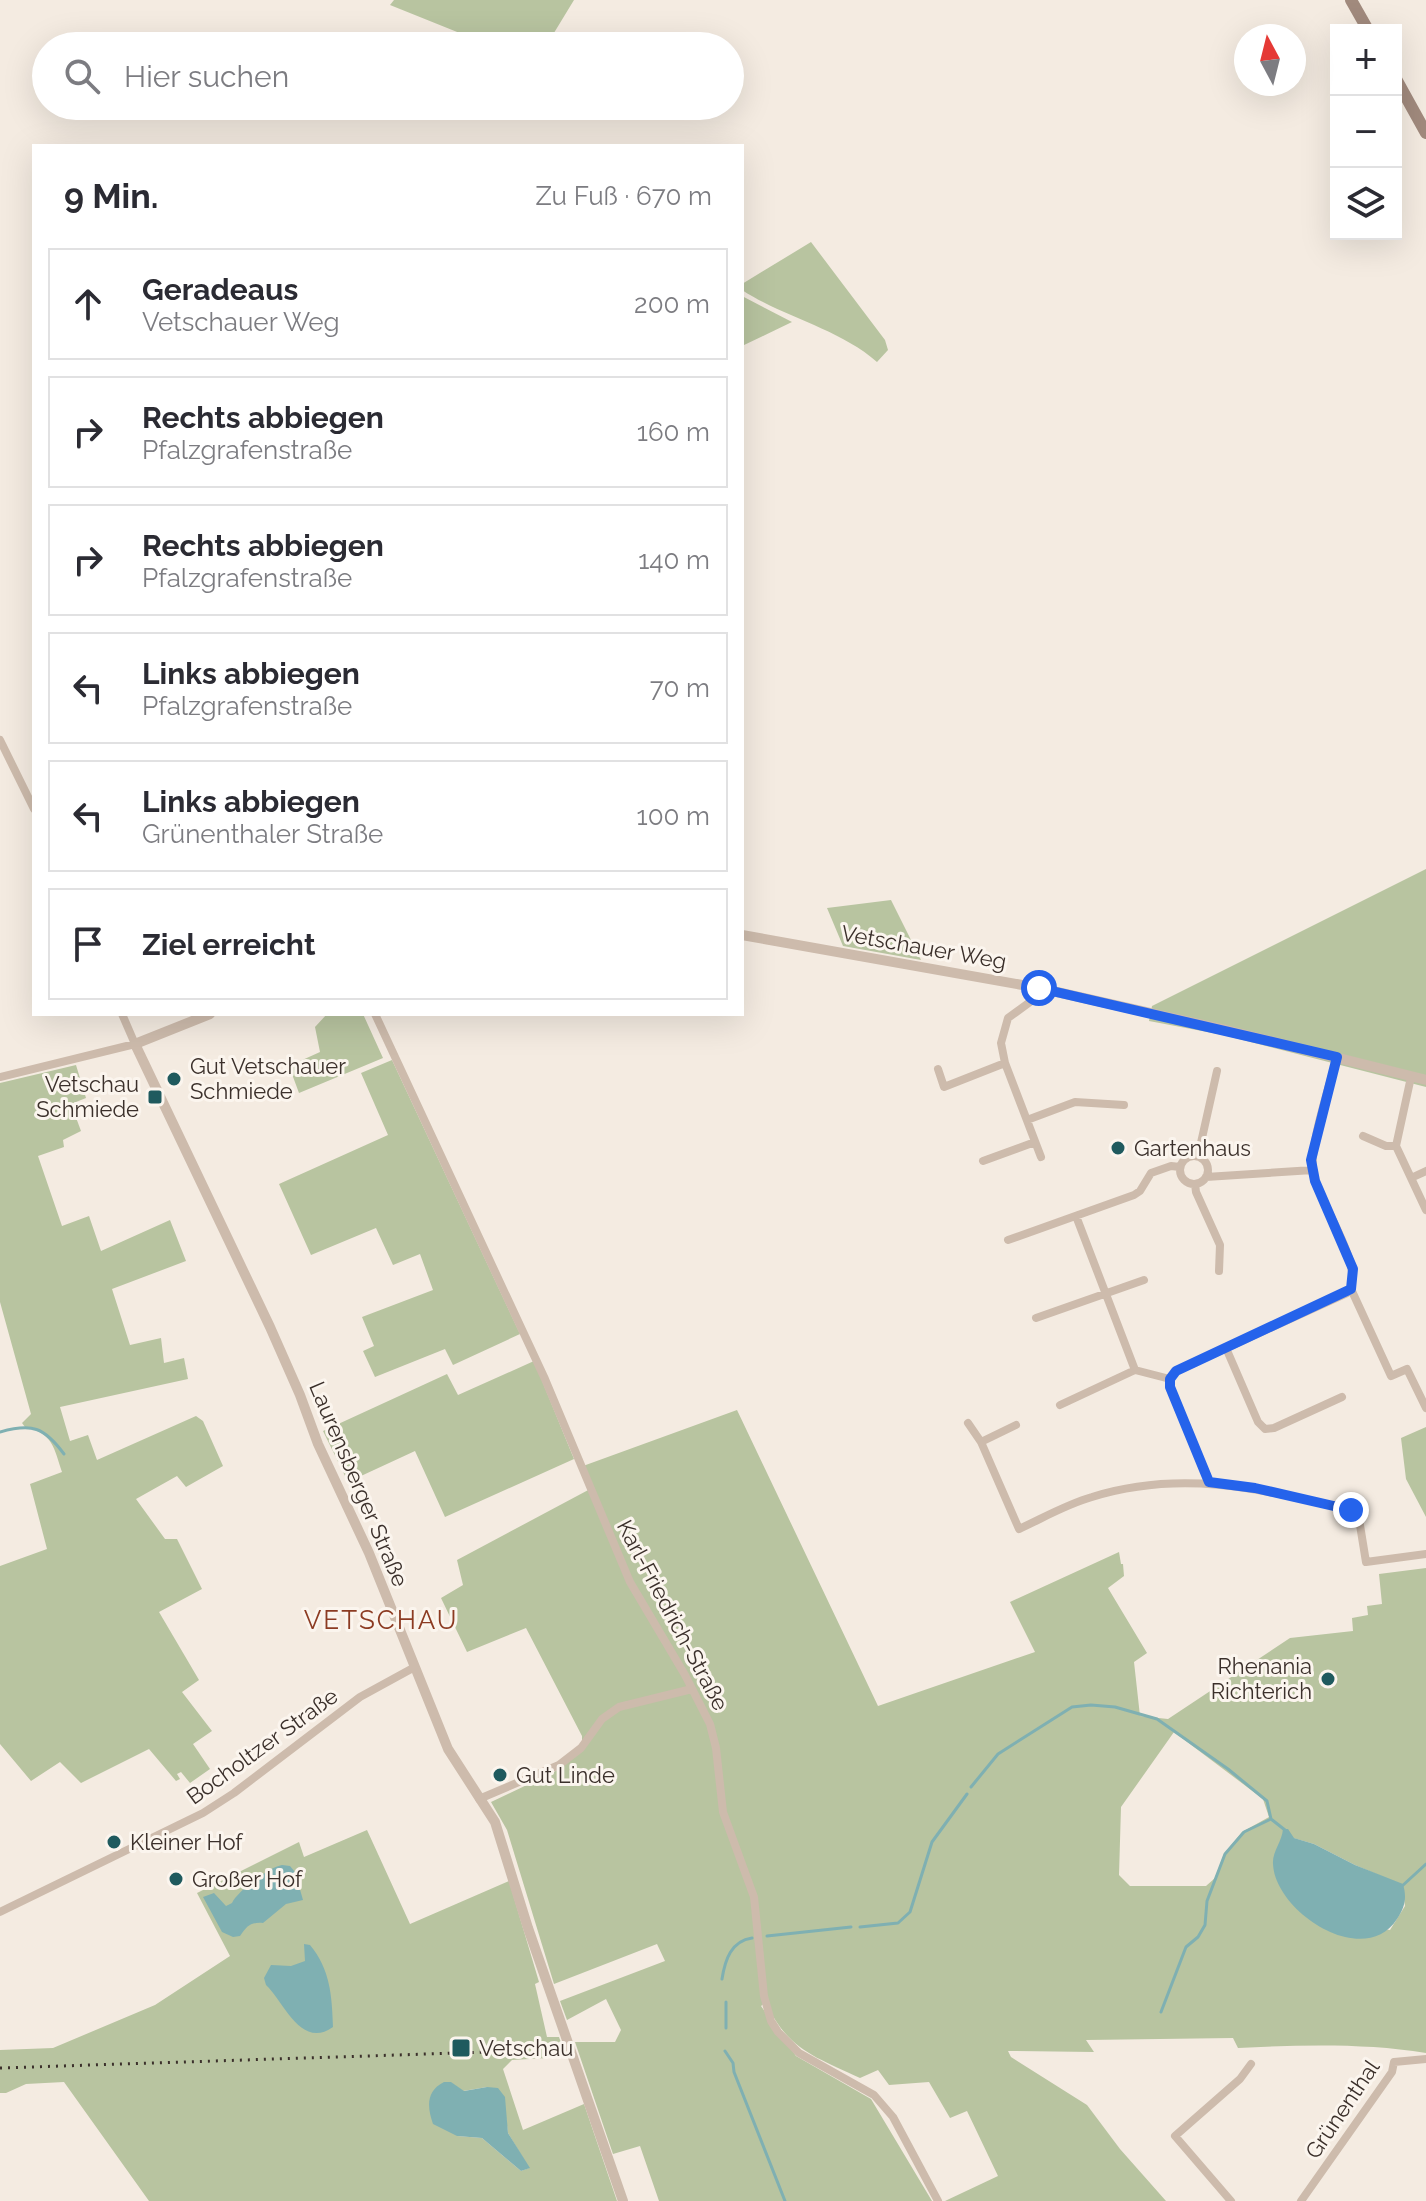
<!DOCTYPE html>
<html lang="de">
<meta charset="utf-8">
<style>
:root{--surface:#fff;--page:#f7f7f7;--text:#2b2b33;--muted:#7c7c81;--line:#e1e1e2}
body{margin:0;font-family:Raleway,sans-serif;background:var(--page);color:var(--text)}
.controls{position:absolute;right:24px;top:24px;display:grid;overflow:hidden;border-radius:0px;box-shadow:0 8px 32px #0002}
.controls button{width:72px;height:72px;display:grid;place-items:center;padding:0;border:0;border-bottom:2px solid var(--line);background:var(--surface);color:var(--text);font:40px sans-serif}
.compass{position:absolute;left:1234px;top:24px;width:72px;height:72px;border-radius:50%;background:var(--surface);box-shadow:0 8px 32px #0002;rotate:353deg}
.stop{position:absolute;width:24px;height:24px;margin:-18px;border:6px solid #2563eb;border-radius:50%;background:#fff}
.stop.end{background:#2563eb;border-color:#fff;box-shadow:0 2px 8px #0008}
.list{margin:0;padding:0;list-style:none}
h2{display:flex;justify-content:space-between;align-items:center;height:104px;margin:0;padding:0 32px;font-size:34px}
h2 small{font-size:26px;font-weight:400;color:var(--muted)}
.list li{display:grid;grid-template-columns:52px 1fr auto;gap:24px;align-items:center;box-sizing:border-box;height:112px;margin:0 16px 16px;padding:0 16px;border:2px solid var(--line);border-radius:0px}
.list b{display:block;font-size:30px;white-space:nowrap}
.list p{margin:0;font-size:26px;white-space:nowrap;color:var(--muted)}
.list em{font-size:26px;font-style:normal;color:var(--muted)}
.icon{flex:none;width:44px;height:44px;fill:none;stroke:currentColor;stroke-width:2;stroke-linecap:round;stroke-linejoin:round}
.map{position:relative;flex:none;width:1426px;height:2201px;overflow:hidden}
.search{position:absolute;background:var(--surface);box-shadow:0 8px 32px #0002;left:32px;top:32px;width:712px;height:88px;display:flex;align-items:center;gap:20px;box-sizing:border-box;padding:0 28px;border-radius:44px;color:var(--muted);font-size:30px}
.panel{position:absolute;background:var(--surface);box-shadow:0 8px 32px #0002;left:32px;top:144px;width:712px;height:872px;border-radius:0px}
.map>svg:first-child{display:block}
.green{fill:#b8c4a0;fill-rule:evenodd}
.water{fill:#7fb0b2}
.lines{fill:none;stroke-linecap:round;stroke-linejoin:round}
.stream{stroke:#7fb0b2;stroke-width:3}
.minor{stroke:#cdbbac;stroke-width:8}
.tertiary{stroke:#cdbbac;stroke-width:10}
.secondary{stroke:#a18a7d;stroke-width:12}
.rail{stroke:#3b302b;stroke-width:3;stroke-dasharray:2 6;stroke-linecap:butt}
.route{stroke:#2563eb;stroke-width:10}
.poi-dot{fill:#1f5a5e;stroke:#fbf5ee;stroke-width:3}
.labels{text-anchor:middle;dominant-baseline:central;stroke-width:6;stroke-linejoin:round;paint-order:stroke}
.street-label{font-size:22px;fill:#3b302b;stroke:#fbf5ee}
.poi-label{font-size:22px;fill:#3b302b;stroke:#fbf5ee;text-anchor:start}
.quarter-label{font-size:26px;letter-spacing:2px;fill:#8c3b22;stroke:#fbf5ee}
</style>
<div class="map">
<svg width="1426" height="2201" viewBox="0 0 1426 2201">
<rect width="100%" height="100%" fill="#f4ebe1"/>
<path class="green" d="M394,0H574L546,46H492L390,5Z
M811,242L885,340L888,350L877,362C838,328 785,318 742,290V284Z
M742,296L792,322L742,346Z
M1426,869V1087L1223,1035L1149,1021L1152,1006Z
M891,900L921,960L843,946L827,908Z
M327,1014H363L383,1058L299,1093L289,1066L320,1052L315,1027Z
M392,1060L520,1334L453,1365L445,1349L375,1377L363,1351L374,1346L362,1317L433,1290L420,1254L393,1265L376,1228L311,1255L279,1184L388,1135L361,1073Z
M76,1065L86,1098L71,1104L81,1131L63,1140L64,1147L38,1156L62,1226L89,1216L101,1251L170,1220L186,1261L112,1289L130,1345L161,1338L164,1363L184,1358L188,1379L60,1407L70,1441L88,1435L97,1460L196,1416L203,1421L223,1466L186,1487L177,1476L136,1499L165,1539H177L202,1589L159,1612L199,1680L182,1692L212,1731L193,1744L210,1769L190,1783L181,1772L177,1774L180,1779L176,1781L149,1749L81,1783L60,1762L31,1781L0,1744V1566L47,1549L30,1484L62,1472C54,1448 53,1433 25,1427L22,1423L31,1414L0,1302V1083Z
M534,1361L574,1459L445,1517L415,1451L348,1482L323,1431L447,1374L458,1395Z
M737,1410L878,1706L1035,1652L1010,1602L1119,1552L1121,1564H1123L1124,1576L1108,1588L1147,1653L1134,1662L1140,1716L1168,1719L1290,1638L1353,1631L1352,1618L1368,1615L1367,1606L1382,1604L1379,1574L1426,1568V2053C1364,2043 1301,2045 1238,2048L1233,2038L1086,2040L1094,2052L1008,2051L1011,2057L1087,2105L1120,2149L1166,2201H945L998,2176L967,2111L950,2118L929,2082L889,2085L878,2070L860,2078C816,2057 787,2050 766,2002L761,2006L796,2056L871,2099L932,2201H659L640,2146L613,2154L575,2042H615L621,2030L606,1999L567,2020L560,2001L665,1961L657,1944L554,1984L507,1830L491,1802L554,1772L582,1751V1736L526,1628L467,1652L441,1598L463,1585L457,1560L592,1488L583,1466ZM1174,1732L1263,1799L1269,1817L1242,1832L1224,1854L1215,1878L1206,1886H1130L1119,1875L1121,1807ZM1283,1835L1314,1844L1355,1865L1402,1885L1405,1906L1390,1930L1304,1914L1284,1892L1276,1853Z
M1426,1427V1517L1406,1479L1401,1438Z
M367,1830L410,1924L509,1881L539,1982L535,1984L547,2037H559L566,2057L512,2060L503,2069L523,2130L584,2104L617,2201H149L64,2082L26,2084L6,2093H0V2050L53,2048L155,2005L230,1956L197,1893L299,1842L304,1857ZM450,2082L463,2091L487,2087L506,2118L508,2133L529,2168L521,2171L482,2138L457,2136Z"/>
<path class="water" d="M1283,1829H1288L1294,1838L1314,1844L1355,1865L1403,1884C1407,1898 1405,1907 1397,1919C1364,1970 1275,1912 1273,1864C1272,1852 1282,1842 1283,1829Z
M282,1865L290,1866L295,1872L303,1900L286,1904L263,1923C250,1922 247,1926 240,1936L233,1937L222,1932L203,1897L214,1893L226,1906L232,1903C237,1892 269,1867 282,1865Z
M304,1944L310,1945C330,1969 332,1995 333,2027C301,2050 284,2002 266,1985L264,1978L271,1965L291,1966L305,1961Z
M444,2082H451L464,2091L487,2087L498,2088L505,2097L508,2133L530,2168L521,2171L482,2138L457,2136L433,2124C427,2107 426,2091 444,2082Z"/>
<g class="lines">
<path class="stream" d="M0,1432C32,1423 44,1427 64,1454
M971,1787L998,1754L1072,1707L1091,1705L1115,1707L1157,1719L1228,1769L1267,1801L1271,1819L1285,1830
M1401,1887L1426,1864
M860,1927L898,1923L910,1912L932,1842L967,1794
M767,1936L851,1927
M722,1979C725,1960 731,1941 752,1938
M726,2002V2028
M1161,2012L1186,1947L1198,1937L1205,1925L1207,1901L1225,1854L1244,1832L1271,1819
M725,2051L733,2063L734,2072L785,2201"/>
<path class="minor" d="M0,740L34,809
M1039,988L1030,1002L1008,1018L1001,1043L1005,1063L1041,1157
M375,1014L545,1379L630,1582L685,1675L710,1724L716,1748L723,1812L754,1897L764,1996L771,2021L778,2032L799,2053L874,2095L893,2117L938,2201
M938,1069L944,1087L1005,1063
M0,1077L135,1044L122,1014
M1411,1077L1396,1146L1426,1210
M1027,1120L1075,1102L1124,1105
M1363,1136L1386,1146H1396
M1198,1156L1217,1071
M1180 1170a14 14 0 1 1 28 0a14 14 0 1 1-28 0Z
M983,1161L1035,1142
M1206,1177L1313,1170
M1411,1178L1426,1171
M1195,1184L1196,1192L1220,1245L1219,1271
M1076,1216L1135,1370
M1008,1240L1134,1195L1140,1191L1151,1173L1171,1166L1180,1167
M1351,1289L1391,1376L1407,1369L1426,1408
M1036,1318L1144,1280
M1226,1348L1258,1422L1265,1429L1274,1428L1342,1397
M1060,1405L1135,1370L1170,1379
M968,1423L981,1442L1019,1529C1043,1518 1067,1504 1092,1497C1182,1469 1261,1489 1351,1510L1359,1519L1366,1562L1426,1554
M981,1442L1016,1425
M1209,1482L1170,1387V1379L1176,1371L1347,1293C1368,1271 1321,1205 1314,1178C1307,1149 1329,1089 1337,1057
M479,1799L559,1765L581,1748L602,1719L619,1707L692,1689
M0,1912L203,1813L234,1793L360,1697L413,1668
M1231,2201L1175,2136L1240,2079L1251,2064
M1301,2201L1392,2072L1394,2062L1426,2059"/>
<path class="tertiary" d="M742,935L1039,988L1226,1030L1426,1080
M210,1014L135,1044L270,1327L300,1395L318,1444L369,1553L448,1749L495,1822L528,1928L623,2201"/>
<path class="secondary" d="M1351,0L1368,30
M1396,79L1426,133"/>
<path class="rail" d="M0,2068L519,2051"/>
</g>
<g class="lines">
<path class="route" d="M1039,988L1337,1057L1311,1160L1315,1181L1353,1269L1351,1289L1176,1371L1170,1379V1387L1209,1482L1255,1488L1351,1510"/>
</g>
<g class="poi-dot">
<circle cx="174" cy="1079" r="8"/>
<rect x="147" y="1089" width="16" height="16" rx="4"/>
<circle cx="1118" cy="1148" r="8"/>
<circle cx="1328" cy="1679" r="8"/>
<circle cx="500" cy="1775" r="8"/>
<circle cx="114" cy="1842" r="8"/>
<circle cx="176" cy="1879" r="8"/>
<rect x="451" y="2038" width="20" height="20" rx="4"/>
</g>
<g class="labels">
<g class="street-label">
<text transform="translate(924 947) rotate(10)">Vetschauer Weg</text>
<text transform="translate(359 1484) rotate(67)">Laurensberger Straße</text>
<text transform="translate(673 1615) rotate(62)">Karl-Friedrich-Straße</text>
<text transform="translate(262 1746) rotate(-36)">Bocholtzer Straße</text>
<text transform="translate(1342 2109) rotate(-56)">Grünenthal</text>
</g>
<g class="poi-label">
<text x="190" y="1066">Gut Vetschauer<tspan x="190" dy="25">Schmiede</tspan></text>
<text x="139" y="1084" text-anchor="end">Vetschau<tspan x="139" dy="25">Schmiede</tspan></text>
<text x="1134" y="1148">Gartenhaus</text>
<text x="1312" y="1666" text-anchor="end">Rhenania<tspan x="1312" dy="25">Richterich</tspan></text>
<text x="516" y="1775">Gut Linde</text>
<text x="130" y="1842">Kleiner Hof</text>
<text x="192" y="1879">Großer Hof</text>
<text x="479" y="2048">Vetschau</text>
</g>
<g class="quarter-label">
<text x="381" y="1620">VETSCHAU</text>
</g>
</g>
</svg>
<div class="controls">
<button>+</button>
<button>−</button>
<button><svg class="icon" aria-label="layers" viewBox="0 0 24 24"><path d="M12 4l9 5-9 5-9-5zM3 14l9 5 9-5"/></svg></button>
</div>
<svg class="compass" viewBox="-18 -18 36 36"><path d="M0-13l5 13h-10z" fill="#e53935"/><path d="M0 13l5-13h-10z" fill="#7c7c81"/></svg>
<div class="stop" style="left:1039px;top:988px"></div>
<div class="stop end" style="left:1351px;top:1510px"></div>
<div class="search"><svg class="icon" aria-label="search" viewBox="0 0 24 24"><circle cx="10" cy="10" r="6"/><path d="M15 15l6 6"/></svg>Hier suchen</div>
<section class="panel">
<h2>9 Min.<small>Zu Fuß · 670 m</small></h2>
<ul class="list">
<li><svg class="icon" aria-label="ahead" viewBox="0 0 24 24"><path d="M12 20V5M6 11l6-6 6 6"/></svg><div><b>Geradeaus</b><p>Vetschauer Weg</p></div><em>200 m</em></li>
<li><svg class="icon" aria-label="right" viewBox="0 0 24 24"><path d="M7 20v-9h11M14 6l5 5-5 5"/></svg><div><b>Rechts abbiegen</b><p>Pfalzgrafenstraße</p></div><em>160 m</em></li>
<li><svg class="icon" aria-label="right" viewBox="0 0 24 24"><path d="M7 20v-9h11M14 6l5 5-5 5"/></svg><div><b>Rechts abbiegen</b><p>Pfalzgrafenstraße</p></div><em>140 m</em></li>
<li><svg class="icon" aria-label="left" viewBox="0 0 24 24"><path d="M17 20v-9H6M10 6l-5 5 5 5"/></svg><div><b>Links abbiegen</b><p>Pfalzgrafenstraße</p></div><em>70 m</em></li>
<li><svg class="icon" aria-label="left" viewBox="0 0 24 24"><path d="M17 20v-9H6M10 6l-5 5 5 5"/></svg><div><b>Links abbiegen</b><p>Grünenthaler Straße</p></div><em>100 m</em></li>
<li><svg class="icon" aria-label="arrive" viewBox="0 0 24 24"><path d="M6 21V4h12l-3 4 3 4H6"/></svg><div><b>Ziel erreicht</b></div></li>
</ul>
</section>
</div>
